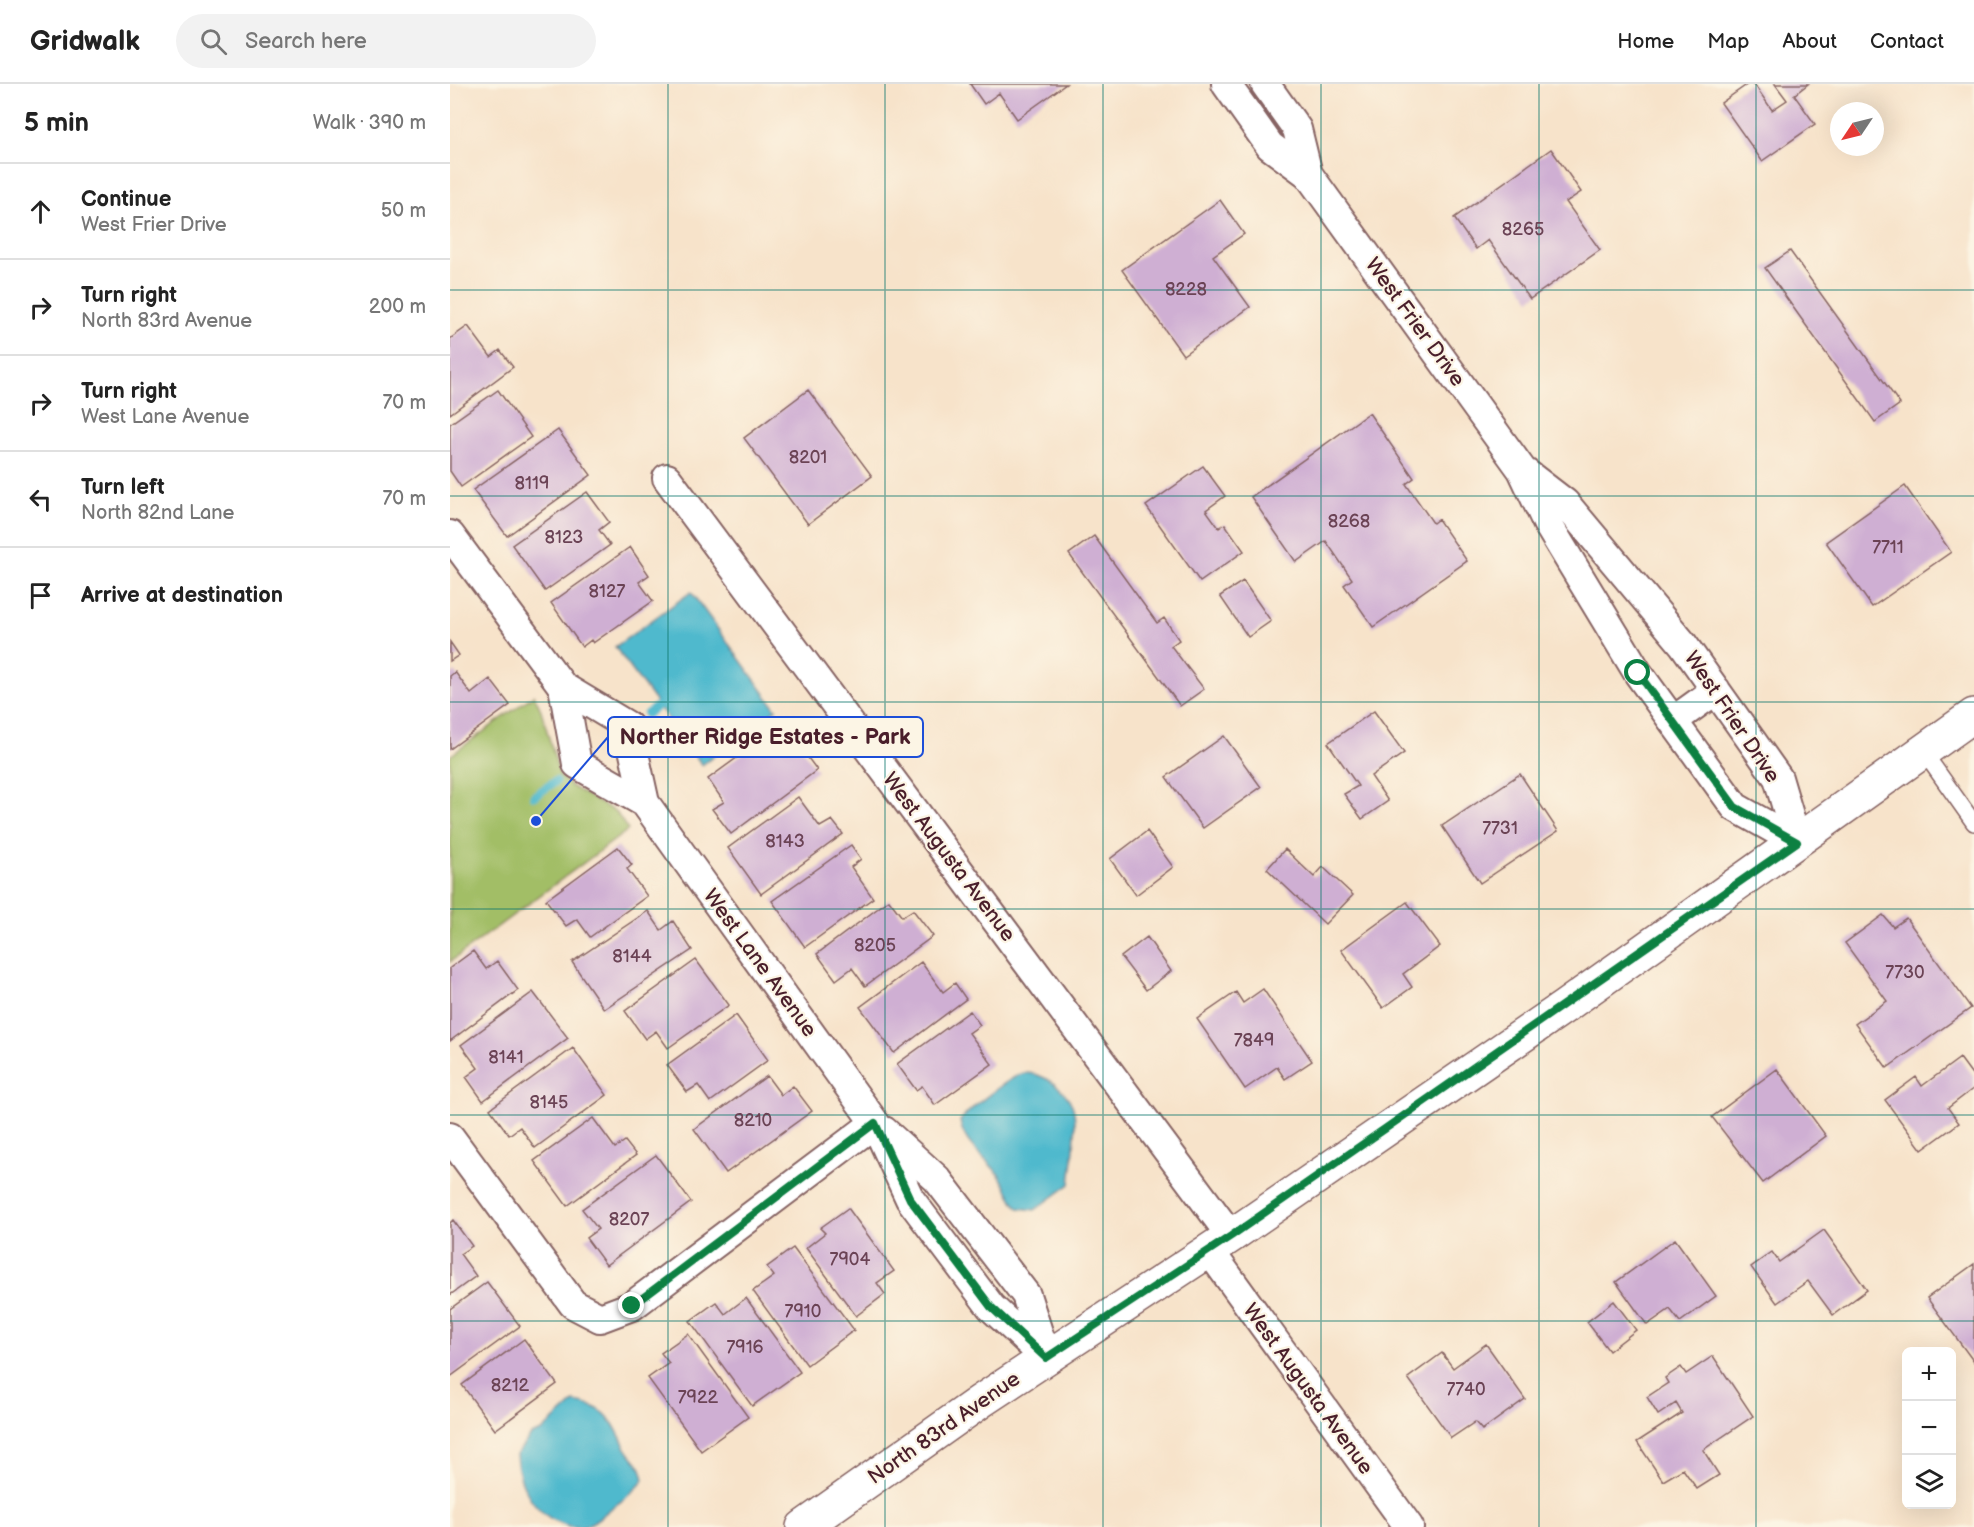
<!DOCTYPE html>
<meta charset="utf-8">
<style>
:root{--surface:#fff;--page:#f2f2f2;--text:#222;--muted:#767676;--line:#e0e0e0}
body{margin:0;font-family:"Balsamiq Sans",sans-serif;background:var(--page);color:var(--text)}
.controls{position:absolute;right:18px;bottom:18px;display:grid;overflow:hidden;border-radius:9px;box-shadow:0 6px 24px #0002}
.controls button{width:54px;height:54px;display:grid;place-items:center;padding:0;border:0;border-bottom:2px solid var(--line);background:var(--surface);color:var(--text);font:30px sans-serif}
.compass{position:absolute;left:1380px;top:18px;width:54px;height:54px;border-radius:50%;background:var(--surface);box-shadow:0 6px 24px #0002;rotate:235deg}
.stop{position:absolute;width:18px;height:18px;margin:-14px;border:4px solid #0b8043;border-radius:50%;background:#fff}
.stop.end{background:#0b8043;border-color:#fff;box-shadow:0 2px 6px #0008}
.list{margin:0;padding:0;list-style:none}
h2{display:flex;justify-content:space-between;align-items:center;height:78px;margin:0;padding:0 24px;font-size:26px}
h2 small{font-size:20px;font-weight:400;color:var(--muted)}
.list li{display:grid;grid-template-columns:39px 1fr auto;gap:18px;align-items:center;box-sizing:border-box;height:96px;padding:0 24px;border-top:2px solid var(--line)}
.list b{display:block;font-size:22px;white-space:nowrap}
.list p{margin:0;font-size:20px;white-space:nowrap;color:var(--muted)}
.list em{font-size:20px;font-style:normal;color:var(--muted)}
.icon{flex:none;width:33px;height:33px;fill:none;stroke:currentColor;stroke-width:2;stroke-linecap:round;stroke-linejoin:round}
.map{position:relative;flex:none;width:1524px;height:1443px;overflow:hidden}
header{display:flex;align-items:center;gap:36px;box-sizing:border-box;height:84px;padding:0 30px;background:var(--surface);border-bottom:2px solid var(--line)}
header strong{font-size:28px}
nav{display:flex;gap:33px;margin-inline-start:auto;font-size:21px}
.search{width:420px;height:54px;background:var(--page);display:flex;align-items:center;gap:15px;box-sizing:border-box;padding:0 21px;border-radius:33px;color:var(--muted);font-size:22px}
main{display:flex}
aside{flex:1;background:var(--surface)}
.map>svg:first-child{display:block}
.green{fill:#a2be66;stroke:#766e48;stroke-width:1.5}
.water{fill:#50b9cd;stroke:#4d6c7c;stroke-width:1.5}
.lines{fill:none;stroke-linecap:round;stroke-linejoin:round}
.stream{stroke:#50b9cd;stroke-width:9}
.building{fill:#cfafd3}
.service-casing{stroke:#876463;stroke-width:18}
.minor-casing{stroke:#876463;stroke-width:32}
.secondary-casing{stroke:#876463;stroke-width:36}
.service{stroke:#fff;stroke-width:15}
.minor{stroke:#fff;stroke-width:28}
.secondary{stroke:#fff;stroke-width:33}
.route{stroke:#0b8043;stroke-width:8}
.grid{fill:none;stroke:#0f766e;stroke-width:1.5;stroke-opacity:0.55}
.labels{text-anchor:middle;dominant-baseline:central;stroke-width:4.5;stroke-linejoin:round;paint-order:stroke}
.number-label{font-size:18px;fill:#6b4355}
.street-label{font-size:21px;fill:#4a1f2b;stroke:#fcf5e5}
.leader{fill:none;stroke:#1d4ed8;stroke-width:2}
.callout-dot{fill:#1d4ed8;stroke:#fcf5e5;stroke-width:2}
.callout{fill:#fcf5e5;stroke:#1d4ed8;stroke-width:2}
.callout-label{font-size:22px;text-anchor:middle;font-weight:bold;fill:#4a1f2b}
</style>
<header>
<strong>Gridwalk</strong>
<div class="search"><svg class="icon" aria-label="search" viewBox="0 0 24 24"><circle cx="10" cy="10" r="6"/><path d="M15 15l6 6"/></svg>Search here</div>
<nav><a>Home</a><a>Map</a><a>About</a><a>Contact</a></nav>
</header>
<main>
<aside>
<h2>5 min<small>Walk · 390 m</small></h2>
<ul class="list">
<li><svg class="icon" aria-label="ahead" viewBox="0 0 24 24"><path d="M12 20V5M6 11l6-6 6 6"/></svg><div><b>Continue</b><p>West Frier Drive</p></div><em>50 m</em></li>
<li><svg class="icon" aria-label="right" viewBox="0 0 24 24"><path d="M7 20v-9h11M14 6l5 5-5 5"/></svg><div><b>Turn right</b><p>North 83rd Avenue</p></div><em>200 m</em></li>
<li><svg class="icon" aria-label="right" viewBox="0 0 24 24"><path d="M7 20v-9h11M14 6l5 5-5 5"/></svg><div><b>Turn right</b><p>West Lane Avenue</p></div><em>70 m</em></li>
<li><svg class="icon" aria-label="left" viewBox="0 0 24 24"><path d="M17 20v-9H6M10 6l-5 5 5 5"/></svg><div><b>Turn left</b><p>North 82nd Lane</p></div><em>70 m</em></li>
<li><svg class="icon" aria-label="arrive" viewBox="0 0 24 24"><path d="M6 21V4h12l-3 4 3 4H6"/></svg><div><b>Arrive at destination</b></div></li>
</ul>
</aside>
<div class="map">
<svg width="1524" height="1443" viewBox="0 0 1524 1443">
<rect width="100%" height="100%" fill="#fcf5e5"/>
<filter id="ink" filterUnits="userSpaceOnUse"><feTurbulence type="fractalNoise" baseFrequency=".0167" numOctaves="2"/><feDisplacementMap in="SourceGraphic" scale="12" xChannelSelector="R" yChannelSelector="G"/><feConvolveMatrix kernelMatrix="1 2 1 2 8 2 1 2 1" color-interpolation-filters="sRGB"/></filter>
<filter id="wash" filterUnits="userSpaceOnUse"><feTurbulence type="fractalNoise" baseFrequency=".008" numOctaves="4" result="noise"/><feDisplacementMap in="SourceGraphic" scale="24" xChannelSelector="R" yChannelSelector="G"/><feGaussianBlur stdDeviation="1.35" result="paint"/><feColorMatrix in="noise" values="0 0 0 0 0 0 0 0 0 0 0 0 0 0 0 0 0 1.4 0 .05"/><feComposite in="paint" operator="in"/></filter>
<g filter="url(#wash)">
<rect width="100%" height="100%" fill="#f7e3ca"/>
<path class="green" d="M84,611L91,626L110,692L122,703L166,728L178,746L0,878V672Z"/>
<path class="water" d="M241,508L326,625L252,681L165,563Z
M574,989C593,989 614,1003 622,1021C629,1037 622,1081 620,1100L585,1126L568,1124C560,1113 556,1101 549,1091C535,1072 514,1062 510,1037C520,1024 560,993 574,989Z
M124,1318C159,1323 161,1336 176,1364C184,1378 191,1377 194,1396C185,1407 175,1415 163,1423C155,1429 142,1441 132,1443C91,1443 69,1406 66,1371L81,1351L92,1347Z"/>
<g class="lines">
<path class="stream" d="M197,630L217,615
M84,712L106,697"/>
</g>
<g id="blocks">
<path class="building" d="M520,0H616L567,35L549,9L534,20Z
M1298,0H1304L1322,26L1337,16L1325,0H1358L1344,11L1365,40L1312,77L1271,19Z
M1101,65L1131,108L1116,118L1150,166L1080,215L1038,156L1026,165L1004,134Z
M770,116L794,150L763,172L800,223L733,271L672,186Z
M1340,167L1450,320L1425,338L1315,184Z
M18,242L41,273L50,266L63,283L0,330V255Z
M48,306L81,353L11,403L0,387V340Z
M358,306L422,392L358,440L294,354Z
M919,329L964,394L956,400L983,439L988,435L1017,477L923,543L894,501L902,495L876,457L846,478L801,413Z
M108,346L141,391L57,452L23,406Z
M753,382L775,412L756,426L769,444L775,440L794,467L750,498L696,422Z
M1455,402L1501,468L1422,523L1376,458Z
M137,408L159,438L149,446L160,461L95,507L62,461Z
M644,452L707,539L714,534L729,556L721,562L754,605L730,622L619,470Z
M180,463L199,491L189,498L203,517L143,559L141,556L132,563L101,519Z
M793,497L821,537L798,553L770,512Z
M0,558L9,571L0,577Z
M5,588L21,610L40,595L60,621L0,665V592Z
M924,627L954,669L921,692L938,717L912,735L894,710L908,702L878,659Z
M333,640L367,686L281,750L262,725L274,718L258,695Z
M774,652L811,703L753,744L716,693Z
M1070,690L1108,747L1030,799L992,742Z
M348,713L370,743L382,736L393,750L311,810L278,764Z
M697,747L723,783L686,811L660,775Z
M401,761L411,775L401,783L423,814L355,863L322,817Z
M168,763L182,781L177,785L197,812L140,853L127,835L116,842L96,816Z
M835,765L864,793L873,783L903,811L875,840L817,785Z
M439,816L452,833L463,826L483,852L415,902L402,884L386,896L367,870Z
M957,818L990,862L953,890L962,903L933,924L891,866Z
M198,827L211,846L223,837L242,866L154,925L122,878Z
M1433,831L1443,843L1456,834L1521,924L1437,984L1405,940L1437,917L1395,859Z
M697,853L721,887L696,906L671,873Z
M23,867L36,885L47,877L68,906L0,957V884Z
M246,876L279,921L218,964L206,947L195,955L175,927Z
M471,878L493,908L505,899L516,915L444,969L410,923Z
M813,905L862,977L835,995L827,983L795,1005L747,935L786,908L793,919Z
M83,908L118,954L33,1017L16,993L28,984L11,961Z
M520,927L530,941L519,949L542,980L485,1021L472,1002L466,1006L447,980Z
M286,931L318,976L260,1018L248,1001L237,1008L217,981Z
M123,964L157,1011L85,1064L70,1043L59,1051L40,1025Z
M1510,974L1524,993V1004L1498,1024L1509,1039L1472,1066L1435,1016L1466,993L1472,1002Z
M1327,985L1376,1052L1313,1099L1262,1033Z
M317,992L331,1011L343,1002L362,1027L276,1089L244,1045Z
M143,1034L165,1064L175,1057L186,1071L117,1122L84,1077Z
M206,1071L241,1118L156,1181L136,1154L148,1145L132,1125Z
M398,1124L444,1187L427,1199L435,1210L406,1232L356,1164L375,1149L370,1144Z
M3,1136L22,1162L10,1170L26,1192L0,1211V1139Z
M1374,1146L1417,1206L1383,1231L1358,1197L1327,1219L1301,1183L1322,1168L1329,1178Z
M1225,1155L1266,1212L1230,1238L1220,1225L1197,1241L1166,1198Z
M343,1164L404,1246L357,1281L303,1207L324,1192L317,1183Z
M1524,1180V1278L1477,1214Z
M37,1198L70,1242L0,1293V1225Z
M296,1214L350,1288L302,1322L240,1237L266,1218L275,1230Z
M1164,1217L1186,1246L1159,1267L1137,1238Z
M238,1250L298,1333L251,1367L198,1294L219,1279L211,1269Z
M74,1255L107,1300L45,1346L12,1301Z
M1036,1260L1075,1315L1032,1346L1025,1338L1001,1354L958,1294L992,1269L1003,1284Z
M1263,1272L1303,1332L1253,1366L1269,1391L1247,1405L1233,1385L1213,1397L1187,1358L1232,1329L1226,1319L1208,1331L1197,1313L1218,1299L1215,1294L1231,1283L1236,1290Z"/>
</g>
</g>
<g filter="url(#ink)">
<use href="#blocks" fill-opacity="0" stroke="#876463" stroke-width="1.5"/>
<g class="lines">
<defs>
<path id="service" d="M1473,667L1524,739"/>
<path id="minor" d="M776,0L820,62L858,90L1072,386L1097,439L1188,589L1285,723L1347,758
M815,0L847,45L858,90
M1076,389L1115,419L1233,560L1328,694L1347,758
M217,394L781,1152
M0,451L113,603L178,642L195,719L425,1039L460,1115L541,1223L596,1274
M113,603L127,680L195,719
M1223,637L1266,606
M434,1047L487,1095L576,1211L596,1273
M0,1053L123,1220L150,1234L182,1222L425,1039
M759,1166L959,1443"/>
<path id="secondary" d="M353,1443L531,1317L781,1152L1114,923L1524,631"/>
</defs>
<use href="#service" class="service-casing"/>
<use href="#minor" class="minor-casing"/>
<use href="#secondary" class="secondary-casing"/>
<use href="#service" class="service"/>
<use href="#minor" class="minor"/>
<use href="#secondary" class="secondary"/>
</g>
</g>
<g class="lines" filter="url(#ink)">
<path class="route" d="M182,1222L425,1039L460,1115L541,1223L596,1274L781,1152L1347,758L1285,723L1188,589"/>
</g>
<path class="grid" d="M218,0V1443M435,0V1443M653,0V1443M871,0V1443M1089,0V1443M1306,0V1443M0,206H1524M0,412H1524M0,618H1524M0,825H1524M0,1031H1524M0,1237H1524"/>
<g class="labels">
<g class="number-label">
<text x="1073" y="145">8265</text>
<text x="736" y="205">8228</text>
<text x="358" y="373">8201</text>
<text x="82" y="399">8119</text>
<text x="899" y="437">8268</text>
<text x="114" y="453">8123</text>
<text x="1438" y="463">7711</text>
<text x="157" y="507">8127</text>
<text x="1050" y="744">7731</text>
<text x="335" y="757">8143</text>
<text x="425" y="861">8205</text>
<text x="182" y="872">8144</text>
<text x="1455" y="888">7730</text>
<text x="804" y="956">7849</text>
<text x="56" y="973">8141</text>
<text x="99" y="1018">8145</text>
<text x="303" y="1036">8210</text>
<text x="179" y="1135">8207</text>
<text x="400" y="1175">7904</text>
<text x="353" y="1227">7910</text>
<text x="295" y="1263">7916</text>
<text x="60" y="1301">8212</text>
<text x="1016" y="1305">7740</text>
<text x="248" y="1313">7922</text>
</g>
<g class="street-label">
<text transform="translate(965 238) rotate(54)">West Frier Drive</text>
<text transform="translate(1282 633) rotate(56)">West Frier Drive</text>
<text transform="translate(499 773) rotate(53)">West Augusta Avenue</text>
<text transform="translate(310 879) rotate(54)">West Lane Avenue</text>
<text transform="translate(858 1305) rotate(54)">West Augusta Avenue</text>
<text transform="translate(494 1344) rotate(-35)">North 83rd Avenue</text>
</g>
</g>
<path class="leader" d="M86 737L158 653"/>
<circle class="callout-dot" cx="86" cy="737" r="6"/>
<rect class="callout" x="158" y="633" width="315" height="40" rx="6"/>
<g class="callout-label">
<text x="315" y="660">Norther Ridge Estates - Park</text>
</g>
</svg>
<div class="controls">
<button>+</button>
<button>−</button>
<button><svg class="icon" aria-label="layers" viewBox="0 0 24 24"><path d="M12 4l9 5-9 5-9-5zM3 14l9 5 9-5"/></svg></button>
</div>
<svg class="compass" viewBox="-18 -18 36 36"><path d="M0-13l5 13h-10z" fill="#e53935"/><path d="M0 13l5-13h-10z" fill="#767676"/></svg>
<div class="stop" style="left:1188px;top:589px"></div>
<div class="stop end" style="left:182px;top:1222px"></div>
</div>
</main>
